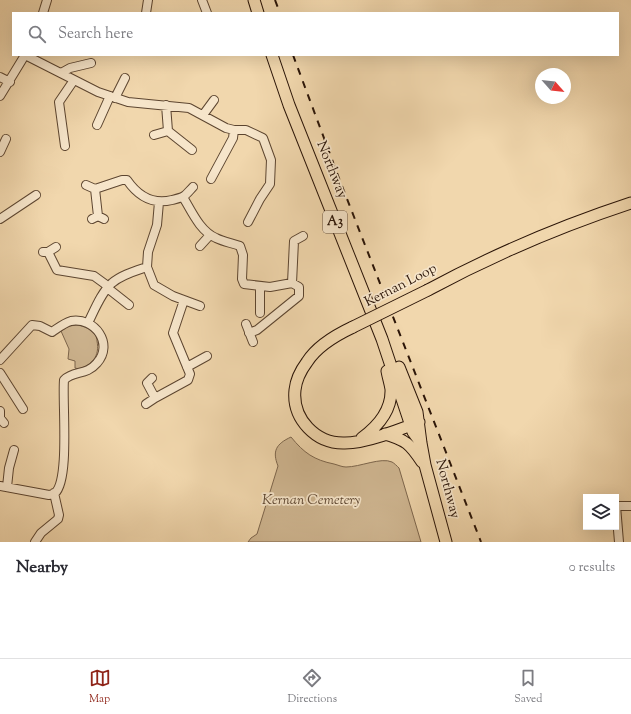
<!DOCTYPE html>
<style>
:root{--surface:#fff;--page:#f7f7f7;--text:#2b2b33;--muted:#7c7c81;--line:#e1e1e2;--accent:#8f2418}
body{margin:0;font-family:"Sorts Mill Goudy",serif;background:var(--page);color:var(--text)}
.controls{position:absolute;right:12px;bottom:12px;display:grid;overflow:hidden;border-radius:0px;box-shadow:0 4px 16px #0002}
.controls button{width:36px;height:36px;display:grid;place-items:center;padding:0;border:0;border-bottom:1px solid var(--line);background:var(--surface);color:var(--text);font:20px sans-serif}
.compass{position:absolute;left:535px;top:68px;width:36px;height:36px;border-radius:50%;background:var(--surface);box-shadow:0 4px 16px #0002;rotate:117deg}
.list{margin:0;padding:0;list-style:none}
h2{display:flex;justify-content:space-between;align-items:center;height:52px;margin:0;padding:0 16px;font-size:17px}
h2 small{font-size:13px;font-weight:400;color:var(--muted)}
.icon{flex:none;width:22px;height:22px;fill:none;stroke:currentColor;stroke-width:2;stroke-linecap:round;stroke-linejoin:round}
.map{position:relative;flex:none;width:631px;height:542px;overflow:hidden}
.search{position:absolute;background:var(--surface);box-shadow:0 4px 16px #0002;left:12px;right:12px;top:12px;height:44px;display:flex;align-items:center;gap:10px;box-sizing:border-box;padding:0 14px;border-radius:0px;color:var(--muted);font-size:15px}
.sheet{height:116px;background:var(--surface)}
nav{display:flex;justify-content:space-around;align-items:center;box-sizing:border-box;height:56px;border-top:1px solid var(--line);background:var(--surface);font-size:11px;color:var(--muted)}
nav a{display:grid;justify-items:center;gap:2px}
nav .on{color:var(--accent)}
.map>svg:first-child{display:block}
.green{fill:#cfb691;stroke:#7c654c}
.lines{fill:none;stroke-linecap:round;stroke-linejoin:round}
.minor-casing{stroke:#5c4530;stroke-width:10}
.highway-casing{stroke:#2a1407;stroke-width:13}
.minor{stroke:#f6e5ca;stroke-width:8}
.highway{stroke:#f1d7ad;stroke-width:11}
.rail{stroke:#2a1407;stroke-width:2;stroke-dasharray:7 7;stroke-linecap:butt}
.highway-bridge-casing{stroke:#2a1407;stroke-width:13;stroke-linecap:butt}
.highway-bridge{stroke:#f1d7ad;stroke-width:11}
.labels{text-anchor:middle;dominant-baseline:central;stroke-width:3.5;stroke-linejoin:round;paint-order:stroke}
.shield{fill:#f6e5ca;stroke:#675342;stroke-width:1}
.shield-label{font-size:13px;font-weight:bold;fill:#2a1407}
.street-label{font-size:14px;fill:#2a1407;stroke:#f6e5ca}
.park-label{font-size:14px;font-style:italic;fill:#5c4530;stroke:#f6e5ca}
</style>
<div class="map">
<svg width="631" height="542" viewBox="0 0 631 542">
<rect width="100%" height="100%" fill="#f1d7ad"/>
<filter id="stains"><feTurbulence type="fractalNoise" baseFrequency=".005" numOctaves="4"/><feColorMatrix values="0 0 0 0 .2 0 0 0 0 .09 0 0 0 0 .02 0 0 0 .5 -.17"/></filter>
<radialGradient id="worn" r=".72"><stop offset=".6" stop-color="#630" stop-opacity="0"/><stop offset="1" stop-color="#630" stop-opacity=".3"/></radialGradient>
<path class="green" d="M77,325C82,326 87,327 91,331C95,333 97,337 97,341C100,356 92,365 79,369L75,368V361L68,359L69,349L61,331L69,326Z
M291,437C304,453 314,460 334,464C338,465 342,467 346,467C360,467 381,457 392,462C394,463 397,466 399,468L421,542H248L251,538L257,534L278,466C272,451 276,444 291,437Z"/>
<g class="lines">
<defs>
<path id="minor" d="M202,0L207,13
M43,13L47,0
M146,13L148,0
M25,55L98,92L128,102L189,108L226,128L234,130H246L263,138L271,160L270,184L260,199L248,222
M61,73L70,68L91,63
M0,77L10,82
M0,96L25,55
M115,98L125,78
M166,105L168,131L192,150
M203,115L214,100
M97,125L110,96
M154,135L168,131
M65,146L59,102L74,80
M0,152L6,139
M211,179L233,138L234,130
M86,185L95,189L122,180H127C138,196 152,205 172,200C176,199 181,198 184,196C187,194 190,190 193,187
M95,189L98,216
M183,197C192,212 200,231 216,238C224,242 232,243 240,246L243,255L242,279L244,284L270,287L292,283L299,287V296L257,330L249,333
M159,202L157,225L148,252L147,267L154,285L173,296L200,306
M0,219L36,195
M92,219L98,216L104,219
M200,246L210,235
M43,252H48L56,247
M48,252L57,270L94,276L105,284L110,290L129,305
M292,283L294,241L303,236
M260,313V287
M88,323C94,311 102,291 112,283C121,275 135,271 147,267
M246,324L253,342
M0,360L32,325L40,326L52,332C58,328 64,323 71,321C95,317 114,344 97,363C86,376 74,370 64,380C62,401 70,480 55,493C54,494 50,495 49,495L0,486
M187,367L207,356
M0,373L23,409
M152,378L147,383L155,398
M146,404L155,398L188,380L190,374L173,333L184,300
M0,411V418L4,423
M7,487L9,468L14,450
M35,542L41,533L58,519L59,515L54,493
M619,542L616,506H631"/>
<path id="highway" d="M254,0L258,13
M272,55L289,105L382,339L413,432L421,443
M428,290C493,255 561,226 631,203
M353,327C336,335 317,346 307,362C301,370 296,380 295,390C292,419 316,444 345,443C366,443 399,430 419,422
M399,367L417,412L421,443L425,465L446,542
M385,434C406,440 410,444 422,462
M362,438C377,427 392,411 391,389C390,383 388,377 387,371"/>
</defs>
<use href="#minor" class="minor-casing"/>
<use href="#highway" class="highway-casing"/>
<use href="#minor" class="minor"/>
<use href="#highway" class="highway"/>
<path class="rail" d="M275,0L280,13
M293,55L340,181L481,542"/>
<defs>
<path id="highway-bridge" d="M353,327L428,290"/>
</defs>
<use href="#highway-bridge" class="highway-bridge-casing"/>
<use href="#highway-bridge" class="highway-bridge"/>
</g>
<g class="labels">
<rect class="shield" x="323" y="211" width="24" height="22" rx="3"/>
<g class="shield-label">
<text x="335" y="222">A3</text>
</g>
<g class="street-label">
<text transform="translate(331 170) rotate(68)">Northway</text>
<text transform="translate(401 286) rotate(-27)">Kernan Loop</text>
<text transform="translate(447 489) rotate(75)">Northway</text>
</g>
<g class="park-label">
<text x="311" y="501">Kernan Cemetery</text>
</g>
</g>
<rect width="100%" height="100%" filter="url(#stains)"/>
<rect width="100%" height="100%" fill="url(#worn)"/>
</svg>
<div class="controls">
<button><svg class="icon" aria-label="layers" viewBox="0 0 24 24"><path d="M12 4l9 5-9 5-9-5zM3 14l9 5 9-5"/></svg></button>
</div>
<svg class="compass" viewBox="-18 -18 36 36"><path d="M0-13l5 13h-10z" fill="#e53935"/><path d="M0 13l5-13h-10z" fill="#7c7c81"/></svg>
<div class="search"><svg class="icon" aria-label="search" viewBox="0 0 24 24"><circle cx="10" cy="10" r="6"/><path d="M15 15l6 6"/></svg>Search here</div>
</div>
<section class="sheet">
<h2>Nearby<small>0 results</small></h2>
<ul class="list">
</ul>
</section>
<nav>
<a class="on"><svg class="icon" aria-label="map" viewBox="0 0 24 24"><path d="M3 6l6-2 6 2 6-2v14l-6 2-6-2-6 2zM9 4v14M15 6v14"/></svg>Map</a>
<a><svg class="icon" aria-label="directions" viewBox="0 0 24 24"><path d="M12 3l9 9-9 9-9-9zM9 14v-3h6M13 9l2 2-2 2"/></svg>Directions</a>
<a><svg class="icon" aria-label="saved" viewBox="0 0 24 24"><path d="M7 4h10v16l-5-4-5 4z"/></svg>Saved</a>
</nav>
